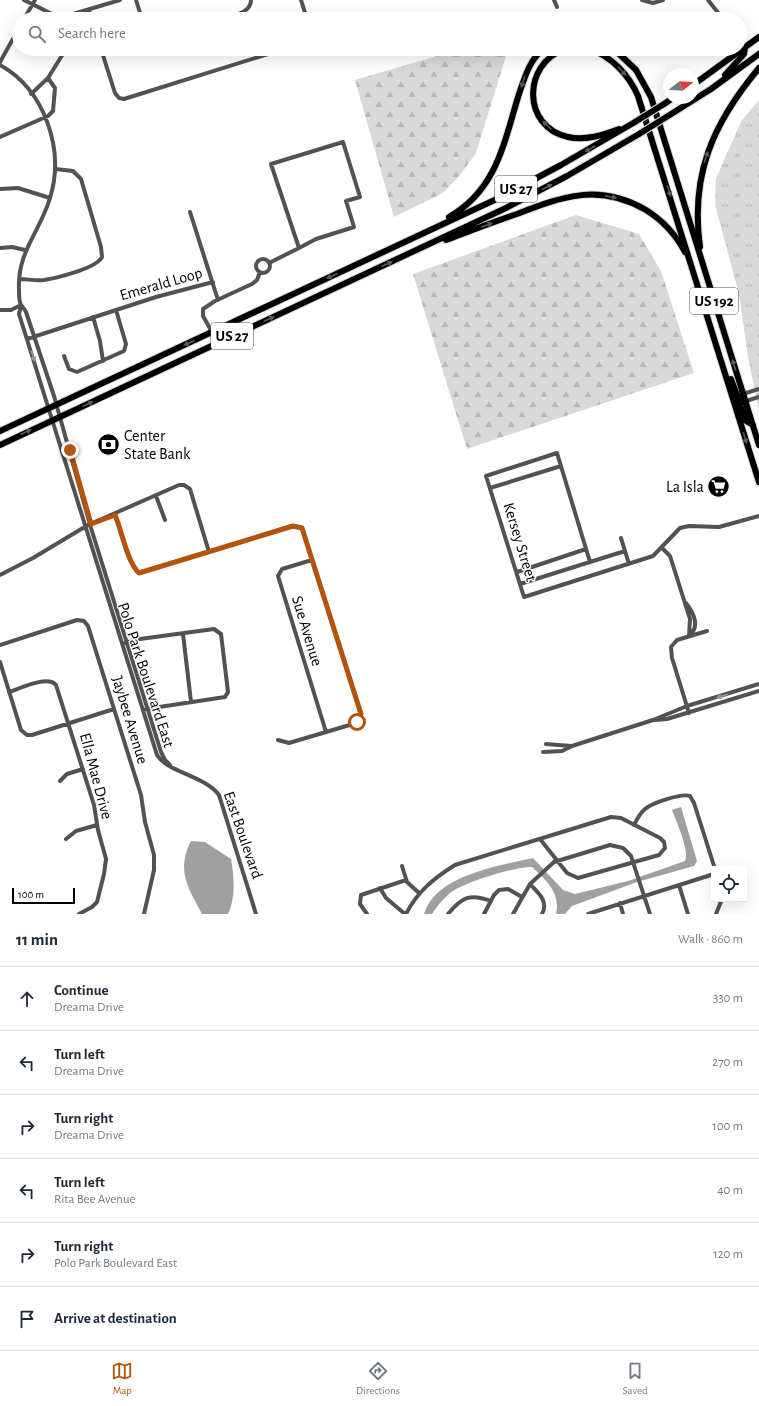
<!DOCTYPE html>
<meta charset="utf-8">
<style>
:root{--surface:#fff;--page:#f6f6f7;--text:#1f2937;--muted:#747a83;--line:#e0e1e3;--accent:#b45309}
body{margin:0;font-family:"Alegreya Sans",sans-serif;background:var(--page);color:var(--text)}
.controls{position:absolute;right:12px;bottom:12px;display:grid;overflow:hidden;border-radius:0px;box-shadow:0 4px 16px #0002}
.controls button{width:36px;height:36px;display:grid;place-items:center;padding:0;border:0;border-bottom:1px solid var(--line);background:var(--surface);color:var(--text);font:20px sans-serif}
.compass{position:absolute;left:663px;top:68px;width:36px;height:36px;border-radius:50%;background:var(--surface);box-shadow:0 4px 16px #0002;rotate:73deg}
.scale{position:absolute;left:12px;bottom:10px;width:63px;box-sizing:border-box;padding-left:4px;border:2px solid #000;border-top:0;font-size:11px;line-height:14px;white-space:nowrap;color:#000;-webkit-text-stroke:3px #fff;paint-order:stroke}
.stop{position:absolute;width:12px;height:12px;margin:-9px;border:3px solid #b45309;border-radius:50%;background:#fff}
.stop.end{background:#b45309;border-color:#fff;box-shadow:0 1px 4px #0008}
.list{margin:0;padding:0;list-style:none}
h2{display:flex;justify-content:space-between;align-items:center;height:52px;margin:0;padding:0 16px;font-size:17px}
h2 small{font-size:13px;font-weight:400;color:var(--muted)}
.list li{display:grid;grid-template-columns:26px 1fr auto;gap:12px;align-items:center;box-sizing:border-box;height:64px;padding:0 16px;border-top:1px solid var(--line)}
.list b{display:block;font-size:15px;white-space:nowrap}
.list p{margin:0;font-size:13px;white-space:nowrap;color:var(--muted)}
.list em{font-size:13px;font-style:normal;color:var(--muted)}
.icon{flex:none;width:22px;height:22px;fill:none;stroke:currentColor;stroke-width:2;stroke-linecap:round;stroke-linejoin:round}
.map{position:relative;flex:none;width:759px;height:914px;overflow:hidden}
.search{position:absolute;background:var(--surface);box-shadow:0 4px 16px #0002;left:12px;right:12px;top:12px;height:44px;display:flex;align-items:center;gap:10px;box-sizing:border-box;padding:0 14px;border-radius:22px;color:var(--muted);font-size:15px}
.sheet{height:436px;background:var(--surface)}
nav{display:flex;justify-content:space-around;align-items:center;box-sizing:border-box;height:56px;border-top:1px solid var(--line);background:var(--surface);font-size:11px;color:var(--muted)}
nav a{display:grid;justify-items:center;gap:2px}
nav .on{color:var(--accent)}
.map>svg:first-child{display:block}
.grass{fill:url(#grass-tufts)}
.forest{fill:url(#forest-firs)}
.water{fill:#a0a0a0}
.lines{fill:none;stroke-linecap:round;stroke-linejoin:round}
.highway-casing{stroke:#dbdbdb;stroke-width:8}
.minor{stroke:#525252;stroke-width:4}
.highway{stroke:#000;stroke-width:6}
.highway-bridge-casing{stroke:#dbdbdb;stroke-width:8;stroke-linecap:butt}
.highway-bridge{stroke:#000;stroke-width:6}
.oneway{fill:#595959}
.oneway2{fill:#979797}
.route{stroke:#b45309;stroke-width:5}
.labels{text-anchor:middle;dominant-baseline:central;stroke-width:3;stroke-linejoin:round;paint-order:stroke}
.shield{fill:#fff;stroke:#4c4c4c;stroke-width:1}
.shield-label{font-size:15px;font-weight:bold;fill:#000}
.street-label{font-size:16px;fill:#000;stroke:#fff}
.poi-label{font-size:16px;fill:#000;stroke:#fff;text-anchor:start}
</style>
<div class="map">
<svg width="759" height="914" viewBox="0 0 759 914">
<defs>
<pattern id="grass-tufts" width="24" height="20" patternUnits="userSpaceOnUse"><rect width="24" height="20" fill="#d9d9d9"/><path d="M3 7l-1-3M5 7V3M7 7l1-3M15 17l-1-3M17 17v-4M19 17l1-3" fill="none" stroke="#b8b8b8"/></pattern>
<pattern id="forest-firs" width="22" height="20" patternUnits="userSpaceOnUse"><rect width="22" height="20" fill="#d9d9d9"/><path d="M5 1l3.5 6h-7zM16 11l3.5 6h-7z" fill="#b8b8b8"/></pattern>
</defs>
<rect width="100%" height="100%" fill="#fff"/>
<path class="grass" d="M759,100V411L748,357L739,294L715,205L716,179L727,153L742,120Z"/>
<path class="forest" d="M461,49H510L507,53L476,153L460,175L443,193L394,217L355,80Z
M576,215L639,234L661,271L694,373L467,449L413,274Z"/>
<path class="water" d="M681,807L697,861L694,866L637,882L572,906L565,914H556C561,893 546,880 532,867C514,867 465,882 450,893C443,899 437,906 432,914H424C436,875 498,866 533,858L563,890L575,894L628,881L685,861C690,851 676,821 672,810Z
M191,841L205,842L231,859C234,876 236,897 228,914H202C188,888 176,870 191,841Z"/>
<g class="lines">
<defs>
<path id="highway" d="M565,49C522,64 522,127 568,137C585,141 603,135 619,129
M590,49C612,57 629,75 638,96L759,482
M614,49L636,70L651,97L759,445
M725,75L744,54L745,47
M693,85L759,37
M664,104L673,98
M668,116L711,89L759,54
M449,217C497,190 504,142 519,94C525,77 529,61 543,49
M446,240C470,231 493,222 517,214C564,196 599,183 646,210C662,220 676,235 685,252
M700,247C690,175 713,123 759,68
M731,379L737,395L743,402L746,401
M735,400L740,405L746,421L753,425
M0,431L501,197L561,165L635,122
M0,445L506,208L567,176L639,134"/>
</defs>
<use href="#highway" class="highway-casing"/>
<path class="minor" d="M24,0L52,14L63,17L120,0
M136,0L142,19
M301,0L307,19
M554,0L557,7
M642,0L653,3L663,0
M708,0L723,19
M89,10L91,19
M24,19L35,0
M220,19C231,16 251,14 251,0
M740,40L745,47
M101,49L115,93L119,98L124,99L284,49
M0,62L19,28
M0,65C45,90 65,150 50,198C40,232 17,252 19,290C19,294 19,302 21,305C22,307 25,309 26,312L54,396L91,528L161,752L165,760L170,765
M31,94L48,78L66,49
M0,137L48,116L53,111L55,88L48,78
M0,189L18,188L50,198
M190,212L218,300
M0,248L12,247L25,250
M256 266a7 7 0 1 1 14 0a7 7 0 1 1-14 0Z
M269,263L299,248L271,164L343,142L360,197L346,201L354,227L316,239L299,248
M19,279C27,279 36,281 44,280C57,278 97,268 102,257L101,247L81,179L73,171L55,169
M21,305L19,314L157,755C167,772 205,776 219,795L256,914
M0,310H11L21,305
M93,317L100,341L103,361
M212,332L203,316V309L215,301L252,284L257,280L260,272
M27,339L156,297L213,282
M64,356L69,369L77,372L124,351L126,344L116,310
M743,394L759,389
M746,401L759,397
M490,488L561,466
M156,496L165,520
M115,515C122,531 127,562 139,573L293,526L302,528L361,714L359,720L353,724L289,743L278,740
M621,538L629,564
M662,548L670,556L690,619L689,636
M312,560L282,569L278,576L326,732
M590,562L557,453L486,476L524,597L653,556L680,528L689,526L719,527L759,516
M517,572L586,549
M0,575L33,558L88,525L179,485H184L190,489L209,552
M520,584L625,551
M686,603C693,612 701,627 689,635
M183,634L191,702
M125,643L140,639L214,629L221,634L228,692L225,697L146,709
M0,645L77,620L84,621L88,626L141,795L145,822L154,855V870L144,914
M0,662L21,730L27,735H32L114,709
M9,692C21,688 48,675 56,685L94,805L98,830L106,859L104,874L97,902L92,907L79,914
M689,713L672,658L671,647L677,640L707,631
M655,720L667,719L759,691
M546,744L571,746
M543,752L562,751L572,746L653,720L687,706L759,684
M60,781L67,774L83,769
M634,825C637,819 640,813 645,809C652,803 681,793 690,796L694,803L715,869
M66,839L76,831L97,825
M402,866L407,882L419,893
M530,884C538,893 549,901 542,914
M679,885L688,914
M380,888L386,898L405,914
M620,903L623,914
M367,914L360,904L361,895L406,880
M406,914C417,892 434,878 455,865L458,864L611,817L621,818L660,838L664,842L665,848L659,855L578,878L567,873L540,839
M448,914C462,897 470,893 491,901
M484,914L494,895L499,890L508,889L522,897
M513,914L530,884L554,862L610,845L623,848L631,856L650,914
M588,914L714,874
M716,914L722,899"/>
<use href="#highway" class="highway"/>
<defs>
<path id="highway-bridge" d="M635,122L664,104
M639,134L668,116"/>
</defs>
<use href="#highway-bridge" class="highway-bridge-casing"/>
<use href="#highway-bridge" class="highway-bridge"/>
</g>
<defs><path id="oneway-solid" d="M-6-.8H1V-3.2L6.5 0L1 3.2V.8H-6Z"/></defs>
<g class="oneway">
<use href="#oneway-solid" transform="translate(622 71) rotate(48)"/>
<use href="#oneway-solid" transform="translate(523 82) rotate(108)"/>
<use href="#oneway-solid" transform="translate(547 125) rotate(-135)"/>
<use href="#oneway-solid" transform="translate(590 149) rotate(150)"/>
<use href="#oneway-solid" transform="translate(706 157) rotate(-72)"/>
<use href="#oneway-solid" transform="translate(547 187) rotate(-28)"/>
<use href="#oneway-solid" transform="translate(669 191) rotate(72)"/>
<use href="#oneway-solid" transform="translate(611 197) rotate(12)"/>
<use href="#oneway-solid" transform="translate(487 225) rotate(-20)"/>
<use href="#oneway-solid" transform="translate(387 264) rotate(-25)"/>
<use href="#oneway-solid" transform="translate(332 276) rotate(155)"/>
<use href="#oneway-solid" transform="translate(269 319) rotate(-25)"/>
<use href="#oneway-solid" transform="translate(189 343) rotate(155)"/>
<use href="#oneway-solid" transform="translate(734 365) rotate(-108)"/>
<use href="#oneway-solid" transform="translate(88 404) rotate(-25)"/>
<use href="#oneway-solid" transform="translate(26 432) rotate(-25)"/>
<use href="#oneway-solid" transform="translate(745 438) rotate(73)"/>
</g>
<g class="oneway2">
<use href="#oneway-solid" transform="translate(33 356) rotate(72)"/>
<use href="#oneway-solid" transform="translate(722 696) rotate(163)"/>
</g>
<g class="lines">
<path class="route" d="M70,450L91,524L115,515C122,531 127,562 139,573L293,526L302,528L361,714L357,722"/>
</g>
<defs>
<symbol id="bank-disc" viewBox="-11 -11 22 22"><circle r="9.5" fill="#000" stroke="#fff"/><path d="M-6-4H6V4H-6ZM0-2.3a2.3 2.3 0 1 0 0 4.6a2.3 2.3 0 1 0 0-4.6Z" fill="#fff"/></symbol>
<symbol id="supermarket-disc" viewBox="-11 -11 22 22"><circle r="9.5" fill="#000" stroke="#fff"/><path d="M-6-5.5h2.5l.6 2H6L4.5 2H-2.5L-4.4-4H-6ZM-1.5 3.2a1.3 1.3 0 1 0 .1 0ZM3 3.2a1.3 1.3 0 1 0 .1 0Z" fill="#fff"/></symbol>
</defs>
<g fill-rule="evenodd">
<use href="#bank-disc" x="96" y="432" width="25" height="25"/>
<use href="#supermarket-disc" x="706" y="474" width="25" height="25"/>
</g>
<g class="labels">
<g class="shield">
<rect x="495" y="176" width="42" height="26" rx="3"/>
<rect x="690" y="288" width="48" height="26" rx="3"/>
<rect x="211" y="323" width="42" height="26" rx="3"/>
</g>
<g class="shield-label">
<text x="516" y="189">US 27</text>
<text x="714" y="301">US 192</text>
<text x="232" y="336">US 27</text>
</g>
<g class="street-label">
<text transform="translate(161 284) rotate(-16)">Emerald Loop</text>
<text transform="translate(520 542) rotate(73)">Kersey Street</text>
<text transform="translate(307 631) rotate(73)">Sue Avenue</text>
<text transform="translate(146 675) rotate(72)">Polo Park Boulevard East</text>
<text transform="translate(130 720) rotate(73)">Jaybee Avenue</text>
<text transform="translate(96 776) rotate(75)">Ella Mae Drive</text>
<text transform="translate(243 835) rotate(71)">East Boulevard</text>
</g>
<g class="poi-label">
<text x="124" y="436">Center<tspan x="124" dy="18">State Bank</tspan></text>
<text x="704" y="487" text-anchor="end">La Isla</text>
</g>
</g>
</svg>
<div class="controls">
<button><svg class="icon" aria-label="locate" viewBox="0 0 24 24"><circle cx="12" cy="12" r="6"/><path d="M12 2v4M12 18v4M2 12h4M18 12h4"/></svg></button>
</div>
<svg class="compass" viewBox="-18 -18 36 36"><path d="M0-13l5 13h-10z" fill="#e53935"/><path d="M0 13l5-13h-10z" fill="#747a83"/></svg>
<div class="scale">100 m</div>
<div class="stop" style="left:357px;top:722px"></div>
<div class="stop end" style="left:70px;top:450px"></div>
<div class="search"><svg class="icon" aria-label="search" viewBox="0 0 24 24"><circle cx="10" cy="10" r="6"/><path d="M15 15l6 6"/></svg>Search here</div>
</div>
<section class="sheet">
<h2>11 min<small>Walk · 860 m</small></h2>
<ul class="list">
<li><svg class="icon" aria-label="ahead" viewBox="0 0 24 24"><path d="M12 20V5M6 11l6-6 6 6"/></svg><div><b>Continue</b><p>Dreama Drive</p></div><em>330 m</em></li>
<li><svg class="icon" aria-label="left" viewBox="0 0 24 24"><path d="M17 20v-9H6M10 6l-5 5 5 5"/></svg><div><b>Turn left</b><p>Dreama Drive</p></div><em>270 m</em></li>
<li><svg class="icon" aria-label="right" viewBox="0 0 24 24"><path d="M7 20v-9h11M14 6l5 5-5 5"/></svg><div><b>Turn right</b><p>Dreama Drive</p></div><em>100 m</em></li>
<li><svg class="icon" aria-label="left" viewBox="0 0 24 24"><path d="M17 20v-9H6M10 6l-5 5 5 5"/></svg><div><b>Turn left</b><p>Rita Bee Avenue</p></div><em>40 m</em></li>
<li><svg class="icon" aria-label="right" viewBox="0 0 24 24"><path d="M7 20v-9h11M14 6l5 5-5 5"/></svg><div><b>Turn right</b><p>Polo Park Boulevard East</p></div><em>120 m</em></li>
<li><svg class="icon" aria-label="arrive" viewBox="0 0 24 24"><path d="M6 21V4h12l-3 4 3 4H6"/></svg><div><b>Arrive at destination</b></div></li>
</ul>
</section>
<nav>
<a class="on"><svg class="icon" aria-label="map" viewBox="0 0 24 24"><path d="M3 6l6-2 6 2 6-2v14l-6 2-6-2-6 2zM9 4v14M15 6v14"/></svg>Map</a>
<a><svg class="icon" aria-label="directions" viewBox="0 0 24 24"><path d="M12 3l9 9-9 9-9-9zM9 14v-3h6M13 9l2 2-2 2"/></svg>Directions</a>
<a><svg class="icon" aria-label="saved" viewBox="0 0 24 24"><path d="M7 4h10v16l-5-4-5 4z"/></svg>Saved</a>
</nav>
